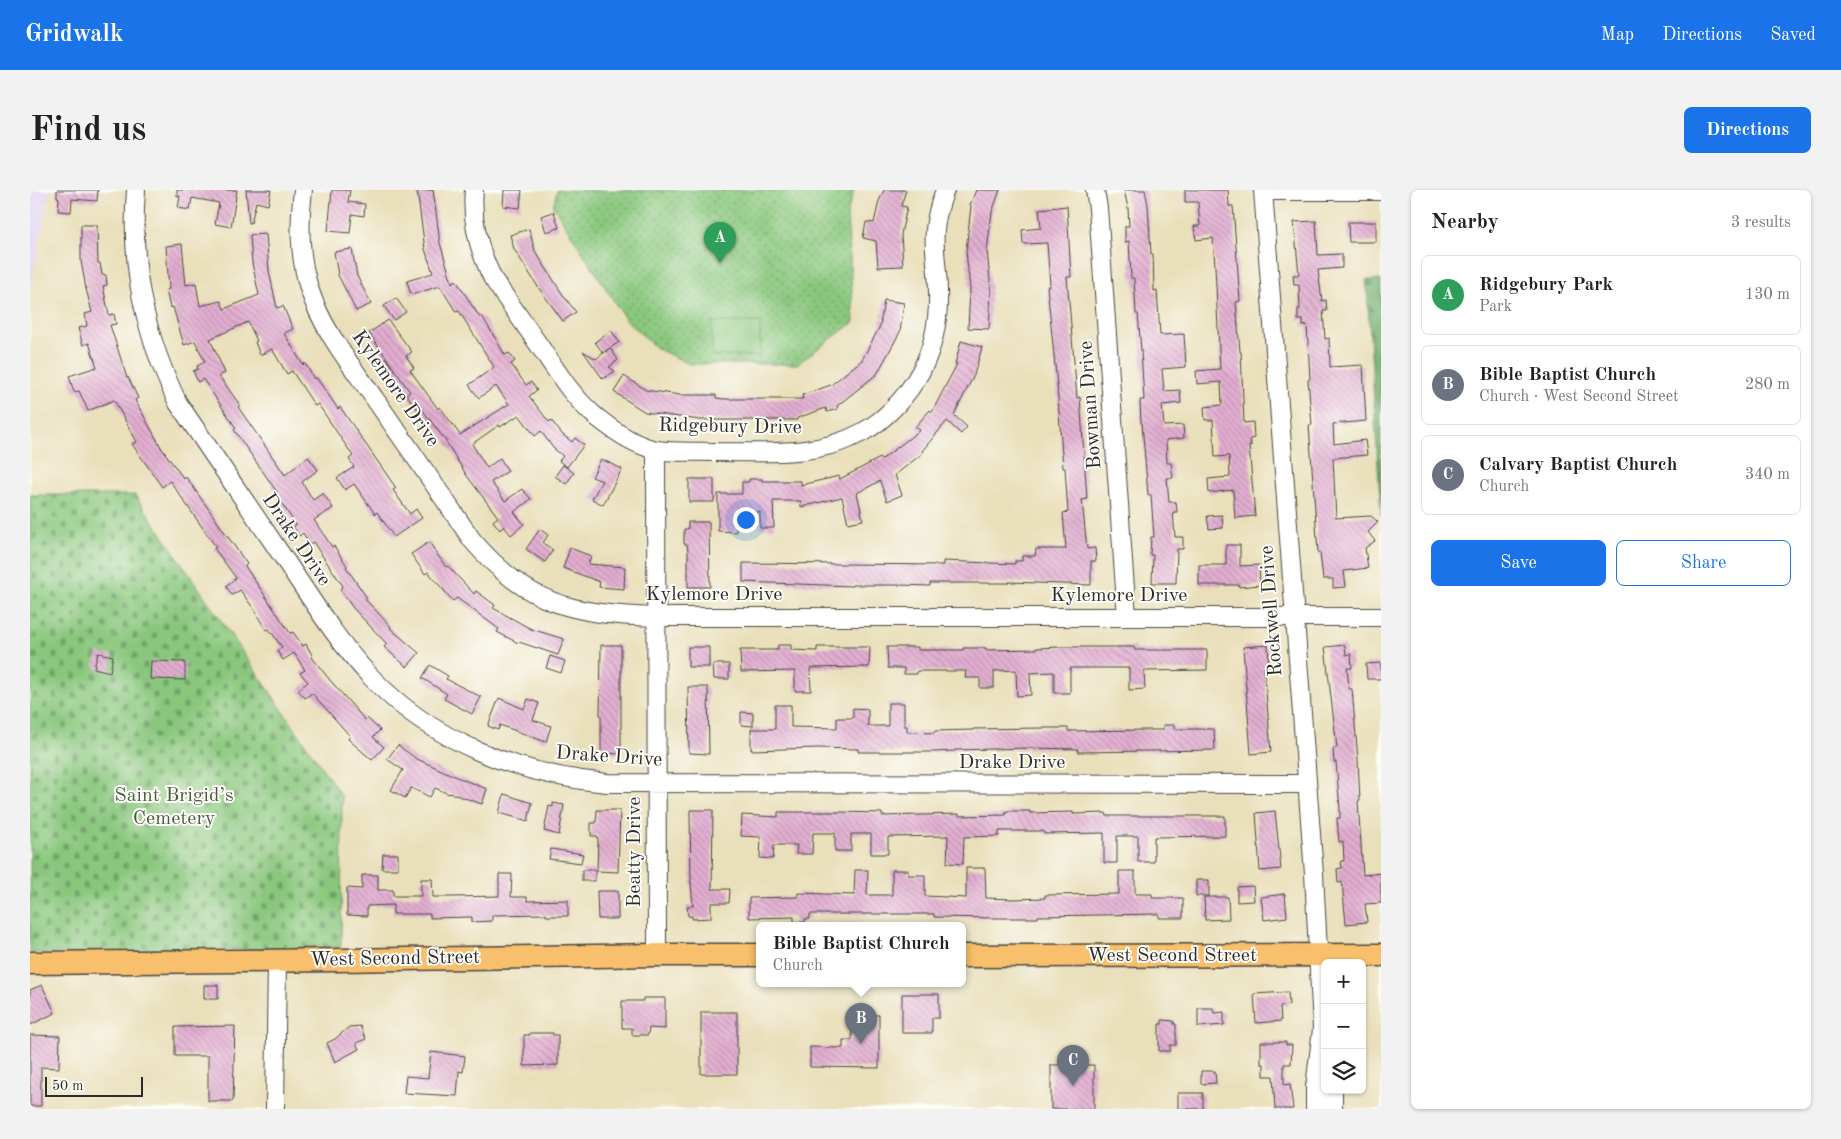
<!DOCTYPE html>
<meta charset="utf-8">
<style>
:root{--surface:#fff;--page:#f2f2f2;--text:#202124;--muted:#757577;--line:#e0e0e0;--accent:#1a73e8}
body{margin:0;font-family:"Old Standard TT",serif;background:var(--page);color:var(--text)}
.controls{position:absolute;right:15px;bottom:15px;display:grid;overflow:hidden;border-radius:8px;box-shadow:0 1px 4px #0004}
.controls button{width:45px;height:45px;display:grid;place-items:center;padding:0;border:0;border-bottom:1px solid var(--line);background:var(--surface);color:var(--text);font:25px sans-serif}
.scale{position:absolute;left:15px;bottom:12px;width:98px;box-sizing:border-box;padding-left:5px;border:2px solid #2b2b2b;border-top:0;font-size:14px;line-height:18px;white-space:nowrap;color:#2b2b2b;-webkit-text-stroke:4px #fdfcf7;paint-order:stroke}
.you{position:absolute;left:715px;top:329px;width:18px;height:18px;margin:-12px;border:4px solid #fff;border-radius:50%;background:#1a73e8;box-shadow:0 0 0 8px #1a73e833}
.badge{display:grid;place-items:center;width:32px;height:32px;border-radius:50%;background:var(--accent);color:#fff;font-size:16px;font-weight:700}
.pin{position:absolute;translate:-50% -41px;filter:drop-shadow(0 1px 2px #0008)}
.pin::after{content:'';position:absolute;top:26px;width:18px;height:15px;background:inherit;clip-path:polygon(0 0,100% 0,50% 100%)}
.popup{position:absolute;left:726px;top:732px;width:210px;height:65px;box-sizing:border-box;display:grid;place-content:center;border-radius:8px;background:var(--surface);filter:drop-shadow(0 1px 4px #0005);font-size:16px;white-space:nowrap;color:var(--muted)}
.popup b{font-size:19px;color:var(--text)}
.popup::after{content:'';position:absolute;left:50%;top:100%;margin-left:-10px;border:10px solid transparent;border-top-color:var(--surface)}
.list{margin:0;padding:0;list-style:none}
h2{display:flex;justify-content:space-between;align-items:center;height:65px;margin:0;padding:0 20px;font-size:21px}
h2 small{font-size:16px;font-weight:400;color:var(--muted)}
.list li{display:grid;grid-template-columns:32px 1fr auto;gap:15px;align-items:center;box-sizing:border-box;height:80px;margin:0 10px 10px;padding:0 10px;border:1px solid var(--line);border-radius:8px}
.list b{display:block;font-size:19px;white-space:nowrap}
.list p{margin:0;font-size:16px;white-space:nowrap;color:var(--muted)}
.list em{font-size:16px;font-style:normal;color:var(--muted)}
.actions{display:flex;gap:10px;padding:15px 20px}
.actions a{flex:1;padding:11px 0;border:1px solid var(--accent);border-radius:8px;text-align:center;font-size:18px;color:var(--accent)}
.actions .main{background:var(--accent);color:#fff}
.icon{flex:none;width:28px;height:28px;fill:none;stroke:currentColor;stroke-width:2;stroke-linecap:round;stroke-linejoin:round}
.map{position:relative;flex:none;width:1351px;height:919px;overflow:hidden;border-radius:8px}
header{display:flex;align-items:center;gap:30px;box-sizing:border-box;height:70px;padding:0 25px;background:var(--accent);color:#fff}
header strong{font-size:24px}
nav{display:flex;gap:28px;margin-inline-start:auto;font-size:18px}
.intro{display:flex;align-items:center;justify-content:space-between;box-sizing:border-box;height:120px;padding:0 30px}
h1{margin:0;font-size:35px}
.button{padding:12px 22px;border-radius:8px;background:var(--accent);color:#fff;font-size:18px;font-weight:700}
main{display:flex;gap:30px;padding:0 30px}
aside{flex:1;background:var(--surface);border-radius:8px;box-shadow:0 1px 4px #0004}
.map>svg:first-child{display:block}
.built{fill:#e2d4f3}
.forest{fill:url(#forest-firs);stroke:#4c6c4c}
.cemetery{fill:url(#cemetery-stones);stroke:#5a7954}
.park{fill:url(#park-dots);stroke:#5a7954}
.pitch{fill:#89c77d;stroke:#5a7954}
.building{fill:url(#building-back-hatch)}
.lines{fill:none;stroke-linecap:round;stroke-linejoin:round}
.minor-casing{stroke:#484640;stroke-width:20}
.major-casing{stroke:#484640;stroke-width:25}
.minor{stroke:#fff;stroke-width:18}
.major{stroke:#f8bf6c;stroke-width:22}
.labels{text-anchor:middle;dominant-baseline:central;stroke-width:4;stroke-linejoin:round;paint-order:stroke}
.street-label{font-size:20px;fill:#2b2b2b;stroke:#fdfcf7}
.park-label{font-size:20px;fill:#475a44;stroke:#fdfcf7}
</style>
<header>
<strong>Gridwalk</strong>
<nav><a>Map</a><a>Directions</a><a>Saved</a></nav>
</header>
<div class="intro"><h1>Find us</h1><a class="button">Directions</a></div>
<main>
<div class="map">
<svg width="1351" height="919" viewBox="0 0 1351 919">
<defs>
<pattern id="forest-firs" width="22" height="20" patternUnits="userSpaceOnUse" patternTransform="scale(1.25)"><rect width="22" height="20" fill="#6eac6c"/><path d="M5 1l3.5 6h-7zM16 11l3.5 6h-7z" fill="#5b8c59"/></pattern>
<pattern id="cemetery-stones" width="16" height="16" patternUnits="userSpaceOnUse" patternTransform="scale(1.25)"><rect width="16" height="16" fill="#89c77d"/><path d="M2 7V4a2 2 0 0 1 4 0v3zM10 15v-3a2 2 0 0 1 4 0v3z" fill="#70a267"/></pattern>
<pattern id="park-dots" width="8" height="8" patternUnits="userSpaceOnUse" patternTransform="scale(1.25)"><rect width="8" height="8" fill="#89c77d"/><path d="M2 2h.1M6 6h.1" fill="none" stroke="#70a267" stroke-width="1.8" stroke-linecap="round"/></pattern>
<pattern id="building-back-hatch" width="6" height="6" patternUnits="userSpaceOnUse" patternTransform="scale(1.25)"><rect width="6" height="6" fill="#e3afd2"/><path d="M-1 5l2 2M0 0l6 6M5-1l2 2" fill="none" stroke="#b88fab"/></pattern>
</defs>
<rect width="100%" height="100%" fill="#fdfcf7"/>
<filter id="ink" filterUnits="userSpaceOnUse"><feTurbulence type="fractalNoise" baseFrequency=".02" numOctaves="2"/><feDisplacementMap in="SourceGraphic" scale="10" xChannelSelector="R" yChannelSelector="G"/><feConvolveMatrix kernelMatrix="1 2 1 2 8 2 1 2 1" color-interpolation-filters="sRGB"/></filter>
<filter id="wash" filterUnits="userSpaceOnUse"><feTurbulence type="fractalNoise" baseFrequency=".0096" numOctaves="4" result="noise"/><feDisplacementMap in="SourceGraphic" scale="20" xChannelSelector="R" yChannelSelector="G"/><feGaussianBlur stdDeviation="1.12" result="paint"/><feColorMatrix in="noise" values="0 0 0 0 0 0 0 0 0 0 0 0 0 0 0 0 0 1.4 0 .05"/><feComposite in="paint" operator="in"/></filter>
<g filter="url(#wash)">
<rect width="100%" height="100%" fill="#e9dfba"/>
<path class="built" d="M0,0H20L1,96H0Z"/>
<path class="forest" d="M1336,90H1351V326L1338,115Z"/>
<path class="cemetery" d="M0,305H105L312,607L311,757L77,763H0Z"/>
<path class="park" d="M527,0H824L817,23L824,132L767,174H659L626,158L596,130L523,16Z"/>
<path class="pitch" d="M682,132H730V166H682Z"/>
<g id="blocks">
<path class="building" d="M27,0H68L67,11L42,9L41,22L28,21L29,8L27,7Z
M147,0H207L201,37L185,34L189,13L162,8L160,20L148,18L150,6H147Z
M216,0H241L238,15L226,12L221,33H219Z
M302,0H320L318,12L335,14L334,26L322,24L320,43L298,41Z
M387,0H403L410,53L422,93L426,90L450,128L452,126L475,165L479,163L485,171L481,174L496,195L501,192L507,200L499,206L519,232L521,230L532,244L542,252L545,248L554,255L537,277L529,271L533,266L523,258L511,241L505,246L489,225L470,237L469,235L442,254L457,278L470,268L478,281L461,292L475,311L492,299L501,309L484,322L494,334L481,345L474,336L470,340L463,331L468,327L437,286L415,250L392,219L389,221L376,204L380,202L339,143L358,130L382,162L376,166L384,178L380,180L408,219L410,217L430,245L479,214L466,196L449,208L439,195L464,177L429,121L426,122L410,96L381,105L377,91L403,83L395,59Z
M474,0H492L490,18L473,16Z
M854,0H876L871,16L877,17L871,44L873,76L848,77L846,51L833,48L836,32L844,33L849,11Z
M946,0H970L962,22L957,60L961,101L959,139L938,138L940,99L936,61L941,16L940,15Z
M1094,0H1115L1118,15L1121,64H1123L1124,101L1127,100L1130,145L1154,144L1156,177L1132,179L1134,201L1150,200L1151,213L1132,215L1134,236L1153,235L1154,248L1136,250L1137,273H1141L1143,288H1137L1139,312H1146L1147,322H1143L1145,347H1153V359H1147L1146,393H1122L1123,365H1120L1121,347H1124L1121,305H1118L1112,233H1111L1110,210H1114L1111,160L1108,124H1106L1104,88H1101L1099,51L1095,52V36H1099L1098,18Z
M1155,0H1198L1199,16H1203L1210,111L1206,112L1210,162H1211L1214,233L1223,232L1224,248L1220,249L1221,256H1219L1225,326L1205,328L1203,300L1179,303L1178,289L1200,287L1199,266L1185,267L1183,230H1175L1174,217L1192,215L1191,192L1167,194L1166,181L1190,179L1185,76L1183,48L1166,50L1164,36H1170L1168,12H1155Z
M1037,16L1041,87H1037L1047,208L1050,207L1057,309L1052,310L1057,359L1065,358L1066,371H1061V395L979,392V393H900V396L869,395H822V396L713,392V373L913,375V371L985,374V371H992V366H1005L1006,359H1036L1033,323L1038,322L1035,278H1033L1027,195L1017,96H1020L1017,53L993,54L992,40L1011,38L1009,19Z
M524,22L529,38L516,42L511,26Z
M1286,31L1288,65L1312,64V78L1288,80L1292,111L1296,110L1297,121H1293L1295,149L1299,148L1300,177L1333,175L1336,231L1303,234L1304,254L1335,250L1337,265L1303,268L1306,328L1341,326L1348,332L1338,342L1345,351L1335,358L1338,378L1314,381L1316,397L1303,398V389H1293L1290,363H1288L1279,235H1282L1278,190L1280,189L1277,135L1273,136V130H1268V119H1270L1269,95H1264L1263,85H1269L1264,32Z
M1318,32H1346V52H1319Z
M51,35H67L68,73H70L72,85H76L77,95L73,96L79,125L84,124L86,134L80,135L97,188L98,187L108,208L105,210L132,259L154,289L156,287L217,374L215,376L260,443L263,442L273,456L276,454L282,465L281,466L299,489L335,530L337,528L350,540L343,547L354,557L342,570L318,549L320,546L282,503L275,508L268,500L278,492L270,483L275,480L264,463L253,470L247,461L252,457L239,439L236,440L225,422H226L210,400L202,405L196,396L206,388L184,358L186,357L140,291L132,297L102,254L107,252L84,210L58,221L49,201L44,202L39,186L67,177L59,153L53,155L48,138L57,136L55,124L62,122L56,99L51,71Z
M499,39L505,61L533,105L546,122L533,131L510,100L484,59L480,45Z
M236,44L239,81L247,118L253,116L263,139L254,143L273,175L275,173L284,189L286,187L308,219L310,217L366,298L363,300L380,324L386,319L392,328L364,347L347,322L345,324L324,294L315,300L307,288L324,277L319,269L323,266L288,214L285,216L262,181L257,184L242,159L230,165L225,152L227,151L218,132L180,149L195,183L189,186L210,215L208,217L255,285L278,267L288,280L272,292L283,310L293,303L303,318L284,330L302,357L304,356L317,376L316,377L337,408L335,409L361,437L360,438L389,463L377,477L354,457L357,454L323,418L310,399L313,396L283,352L280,354L273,343L269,346L263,337L266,335L245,303L247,302L204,240L206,238L173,189L168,192L163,181L168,179L167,176L175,172L165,151L154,155L143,117L140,118L136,100L139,99L136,56L152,54L156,95L166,93L170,116L191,111L194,119L229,105L222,73L220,45Z
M322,59L327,86L341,114L326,121L308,85L304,62Z
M366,108L376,122L364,130L354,116Z
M854,110L874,113L870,142L847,184L807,216L808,219L797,222L796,218L767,228V230H670L615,222L584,202L594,186L616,200L650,205H686V208L694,209H773L772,205L801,195L832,170L850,136Z
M581,140L589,152L573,163L565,152Z
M931,151L952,157L944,185L924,225L937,237L931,244L917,231L892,261L893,263L865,285L872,305L857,311L850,291L827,303L833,330L818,333L812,307L771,317V311H743L744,338H730V322H706V342L688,341V304H712V292H719V289H732V291H771V295L809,286L810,289L850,268L851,270L890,240L885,237L900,220L902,222L927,174H925Z
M580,158L588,170L579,177L585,181L573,189L553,161L566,169Z
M571,269L592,279L573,315L562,309L572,291L562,287Z
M533,275L544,283L536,294L525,286Z
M659,289H684V312H659Z
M1192,325L1193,338L1179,339L1177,326Z
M658,332H679L680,397H658V361L657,354H654V339H658Z
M510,339L518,345L513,353L523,360L515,372L496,359Z
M399,352L416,377L418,376L444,404L446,401L465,415L463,418L501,439L534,449L528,465L489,452L488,453L467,442L469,439L427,408L423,411L398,382L395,384L381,364Z
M1196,355H1210V376L1229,375L1230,395L1209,397V395H1169V375H1196Z
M540,358L561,366L558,374L595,377L594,399L569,397L570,392L533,378Z
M571,455H591V564L571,563V525H570Z
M748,455H761V460L787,461V457H840L839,477L780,478L781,501H765V481L711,482L710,460H748Z
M1238,455L1239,476L1234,477L1241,562L1221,564L1213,457Z
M1315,455L1316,465L1321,464L1322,478H1317L1319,499H1322L1328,570L1330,610L1328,611L1333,685L1351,683V713L1335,714L1337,732L1316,734L1312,692L1308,693L1307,679L1312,678L1311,671H1314L1313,651L1309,652L1307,628H1310V619L1306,572H1304L1303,558H1307L1295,457Z
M658,457H679V477H658Z
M857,457H888V460H933V458H956V460L1007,459V458L1030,457H1104L1105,460H1177V480L1114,481L1115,499L1099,500V478H1040V503H1024V482L1000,483L1001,505L987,506L986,480L964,481V498H950V488H935L936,481H887V484H874V478H858Z
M68,463L83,466L80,482L64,478Z
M520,466L535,471L531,483L516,478Z
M121,471L155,472V490L120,489Z
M1351,473V489H1337L1336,474Z
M683,474H699V489H684Z
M400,475L418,486L416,489L451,507L442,524L414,509L417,504L392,488Z
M658,497H678L679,564L659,563Z
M469,508L494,519L498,509L509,513L503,530L521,536L516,552L470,535L468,540L458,536Z
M858,513H874V536H877V542L904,543V541L943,540V539L1013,538H1038V541L1117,540H1133V535H1144V539H1184L1185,560L1048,562V559L1000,558L925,560V561L904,562H828V559L788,558L721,560V539H745V515H761V537L807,538V528H823V518L838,519V536H858Z
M711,522L723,523V536L711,535Z
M368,555L385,568L429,588L457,599L452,614L420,603L419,604L405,598L400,607L381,598L375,608L361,600L373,580L357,569Z
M474,604L502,613L498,631L469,623Z
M523,613L534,615L529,645L514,641L519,616L523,617Z
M567,620H590L588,682L567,681L568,650L567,646H561V633H566Z
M660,620H683L682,699H700L699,713H681V728L662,729V726H658L657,716H663L661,693Z
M976,621H1000V623L1043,622V624L1076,623L1077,626H1195V646L1124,647V672H1108V646H1087V673H1074V643L1014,644V641H969V646L934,647L933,674L917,673L918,646L858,647V664H841V644H821V661H805V643H783L782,664H766L767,655H744L743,669L730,668L731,647L711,646L712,625L748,627V622H810L852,623V626L929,624V626L976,625Z
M1245,621L1251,679L1230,681L1226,623Z
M521,659L553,664L551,673L519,669Z
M353,664H368V679H352Z
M936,678H955L956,708L984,709L1015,708V705L1089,704V681H1105V704H1122V708H1153V728H1129V724L1008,726V728H969L904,727V724H780V729H775V732H764V727L719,728V708L768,707V703L824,705L825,680H838L837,705H862V680H878V685H895V706L936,708Z
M552,680H565V691H552Z
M469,684H482L481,707H497V711L538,710V726H516V724L462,725V731L442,732V727L400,728V724H363V715L337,716V726L317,725V698L332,699V685H348V700H363V706H391V689H402L403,707H424L469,706Z
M1166,690H1179V706H1166Z
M1223,696L1224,711L1207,712V697Z
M567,701H588V729H568Z
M1255,704L1257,727L1234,730L1231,707Z
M1174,707H1198L1199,729L1175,730Z
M12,795L25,823L0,835V800Z
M174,795H188V809H174Z
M1258,802L1259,815L1250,816L1251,831L1226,833L1224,804Z
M872,804H909V828H902V843H872Z
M613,808H635V839L619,838L618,845H602V838H592V811H613Z
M1168,818H1183L1184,823L1194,822V835L1168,837Z
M671,822H707V884H671Z
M822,825H849V878L780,877V857L813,858V850H822Z
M1132,830L1144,831V834H1146V855H1140V861H1129V834H1132Z
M205,836L203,911H178V866H145V837Z
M330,836L336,849L326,853L329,859L305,872L297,853L305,849L319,837Z
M500,843H523V845H528V875L494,876V845H500Z
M0,845L30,846L29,878L11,877V916H0Z
M1231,852H1256V855H1262L1261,874H1254V895L1260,894L1263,919H1245L1243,886H1234V874H1231Z
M401,862L435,866L433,882L429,881L427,906L374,903L376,886L398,888Z
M1021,875H1064V919H1021Z
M1171,881H1185L1186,893L1171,894Z
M1148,903H1173V919H1148Z"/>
</g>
</g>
<g filter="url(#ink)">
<use href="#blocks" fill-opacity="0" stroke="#484640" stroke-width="1"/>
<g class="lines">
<defs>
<path id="minor" d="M106,0C100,77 114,143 148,213C184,265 219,318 255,370C282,410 307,451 340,486C402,552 489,585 577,593L1276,594
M273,0C269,34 269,65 279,98C292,140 322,176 347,212C379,258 411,304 442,350C499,416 543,424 626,427H1351
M444,0C441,32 449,61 463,89C480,114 498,139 515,164C530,186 544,208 564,225C581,239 605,256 627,260C646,263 667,261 687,262C735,262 787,267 831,243C856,230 878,205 891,181C904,156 909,128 908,101C908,80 903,60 905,40C906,26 910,13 915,0
M1065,0L1068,18L1097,427
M1233,0L1284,684L1292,838L1295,852
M1233,1H1351
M626,260L627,765
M245,919L247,770
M1285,919V897L1292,839
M1303,919V900"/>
<path id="major" d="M932,766L1351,765
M0,773L308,770L627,765H730"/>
</defs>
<use href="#minor" class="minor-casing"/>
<use href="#major" class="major-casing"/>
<use href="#minor" class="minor"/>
<use href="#major" class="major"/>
</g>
</g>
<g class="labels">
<g class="street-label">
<text transform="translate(365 199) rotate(55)">Kylemore Drive</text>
<text transform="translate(1061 215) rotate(-94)">Bowman Drive</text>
<text transform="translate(700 237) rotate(1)">Ridgebury Drive</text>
<text transform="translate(266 350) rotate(56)">Drake Drive</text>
<text x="684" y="405">Kylemore Drive</text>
<text x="1089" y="406">Kylemore Drive</text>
<text transform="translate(1242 421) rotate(-94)">Rockwell Drive</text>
<text transform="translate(579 567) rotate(4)">Drake Drive</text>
<text x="982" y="573">Drake Drive</text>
<text transform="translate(605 662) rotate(-90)">Beatty Drive</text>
<text x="1142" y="766">West Second Street</text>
<text transform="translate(365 769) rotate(-1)">West Second Street</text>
</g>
<g class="park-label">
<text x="144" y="606">Saint Brigid’s<tspan x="144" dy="23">Cemetery</tspan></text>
</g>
</g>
</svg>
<div class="controls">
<button>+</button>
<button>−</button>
<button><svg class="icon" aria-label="layers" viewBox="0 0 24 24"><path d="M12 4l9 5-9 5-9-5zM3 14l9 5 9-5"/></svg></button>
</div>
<div class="scale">50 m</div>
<div class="you"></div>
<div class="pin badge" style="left:690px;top:73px;background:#2e9e5b">A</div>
<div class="pin badge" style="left:831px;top:854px;background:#6b7280">B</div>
<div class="popup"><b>Bible Baptist Church</b>Church</div>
<div class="pin badge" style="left:1043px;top:896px;background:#6b7280">C</div>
</div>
<aside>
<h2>Nearby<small>3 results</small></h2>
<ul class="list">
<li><span class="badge" style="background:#2e9e5b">A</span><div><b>Ridgebury Park</b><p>Park</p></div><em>130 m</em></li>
<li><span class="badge" style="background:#6b7280">B</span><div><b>Bible Baptist Church</b><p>Church · West Second Street</p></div><em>280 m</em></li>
<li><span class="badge" style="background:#6b7280">C</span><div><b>Calvary Baptist Church</b><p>Church</p></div><em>340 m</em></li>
</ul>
<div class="actions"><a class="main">Save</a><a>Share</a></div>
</aside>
</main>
